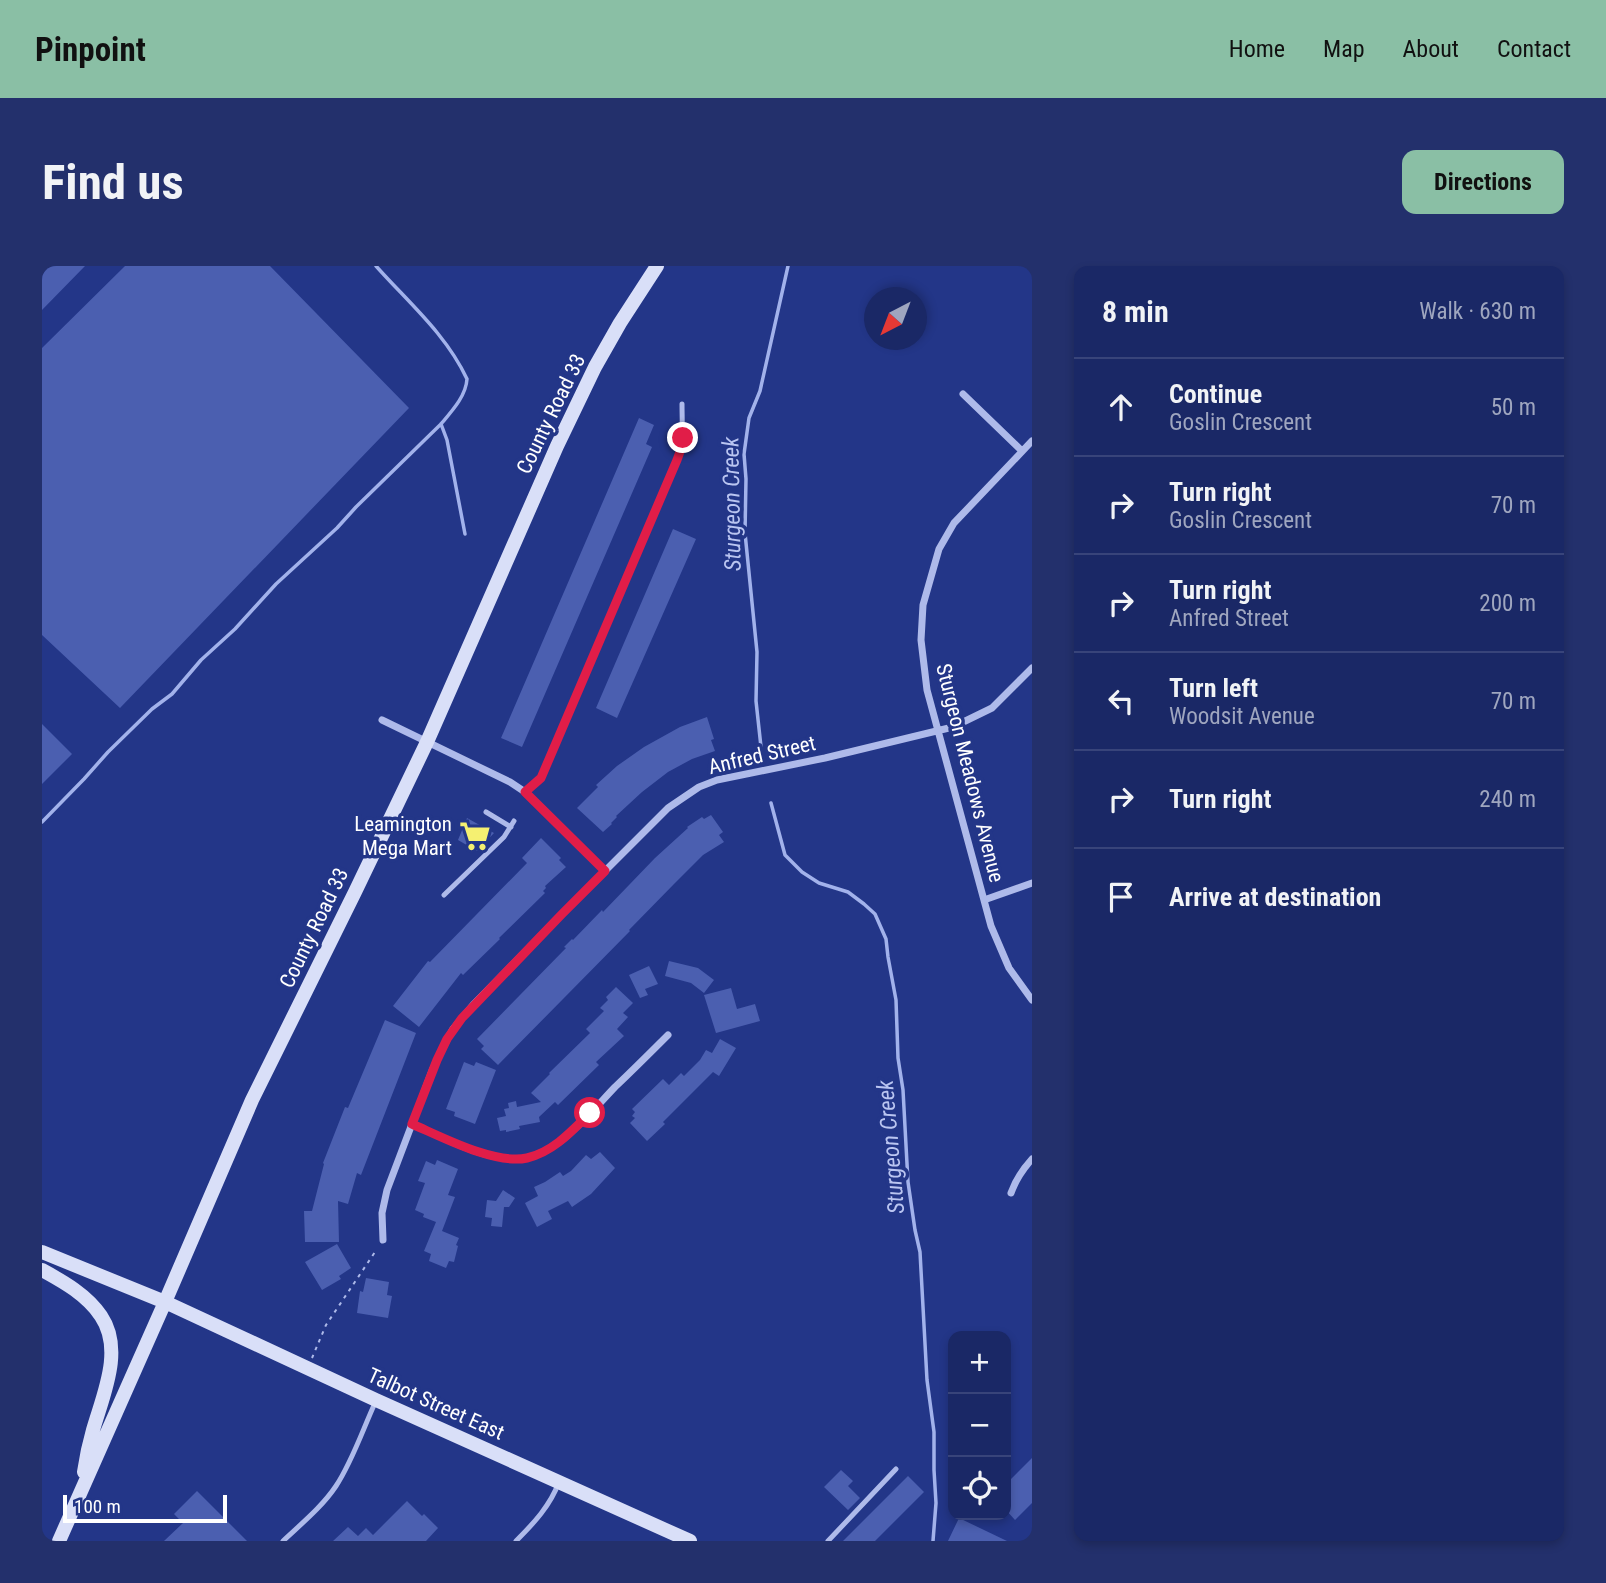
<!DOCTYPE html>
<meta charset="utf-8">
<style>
:root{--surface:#1a2866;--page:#23306c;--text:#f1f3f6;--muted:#9fa6bf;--line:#38447a;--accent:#8abfa5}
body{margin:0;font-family:"Roboto Condensed",sans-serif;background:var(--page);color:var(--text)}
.controls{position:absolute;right:21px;bottom:21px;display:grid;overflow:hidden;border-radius:14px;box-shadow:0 4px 10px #0003}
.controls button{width:63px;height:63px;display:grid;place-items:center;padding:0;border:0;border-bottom:2px solid var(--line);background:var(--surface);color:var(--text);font:35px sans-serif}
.compass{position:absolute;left:822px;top:21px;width:63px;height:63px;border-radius:50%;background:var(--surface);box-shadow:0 4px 10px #0003;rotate:222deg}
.scale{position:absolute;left:21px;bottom:18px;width:164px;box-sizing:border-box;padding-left:7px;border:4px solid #fff;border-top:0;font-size:19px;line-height:24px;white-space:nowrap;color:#fff;-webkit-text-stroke:5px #233688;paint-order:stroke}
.stop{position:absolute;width:21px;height:21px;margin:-16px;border:5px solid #e11d48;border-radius:50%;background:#fff}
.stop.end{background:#e11d48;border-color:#fff;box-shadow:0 2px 7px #0008}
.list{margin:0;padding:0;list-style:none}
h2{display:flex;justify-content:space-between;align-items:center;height:91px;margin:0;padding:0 28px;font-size:30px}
h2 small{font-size:23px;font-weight:400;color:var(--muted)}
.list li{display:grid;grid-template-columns:46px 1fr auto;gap:21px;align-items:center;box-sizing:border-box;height:98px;padding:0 28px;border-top:2px solid var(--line)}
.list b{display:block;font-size:26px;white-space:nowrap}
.list p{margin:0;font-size:23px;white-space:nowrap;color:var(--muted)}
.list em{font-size:23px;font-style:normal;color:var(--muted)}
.icon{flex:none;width:38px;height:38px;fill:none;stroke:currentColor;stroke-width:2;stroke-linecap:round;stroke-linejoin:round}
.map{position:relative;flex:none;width:990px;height:1275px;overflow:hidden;border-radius:14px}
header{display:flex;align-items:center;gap:42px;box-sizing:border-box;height:98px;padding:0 35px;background:var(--accent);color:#111}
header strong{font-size:33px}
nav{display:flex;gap:38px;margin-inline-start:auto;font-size:24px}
.intro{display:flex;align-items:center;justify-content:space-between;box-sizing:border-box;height:168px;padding:0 42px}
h1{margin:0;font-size:49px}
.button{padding:18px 32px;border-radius:14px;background:var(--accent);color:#111;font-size:24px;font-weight:700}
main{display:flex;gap:42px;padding:0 42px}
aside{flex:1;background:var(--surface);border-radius:14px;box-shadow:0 4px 10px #0003}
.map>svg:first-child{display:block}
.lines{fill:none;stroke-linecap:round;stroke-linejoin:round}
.stream{stroke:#a2b2eb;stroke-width:3.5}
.building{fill:#4b5fb0}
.path{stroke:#aebaea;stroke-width:2;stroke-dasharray:3.5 5;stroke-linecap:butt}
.lane{stroke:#aebaea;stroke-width:5}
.street{stroke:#aebaea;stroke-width:7}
.secondary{stroke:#d9dff8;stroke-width:14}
.route{stroke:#e11d48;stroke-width:9}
.labels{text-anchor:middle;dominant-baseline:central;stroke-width:7;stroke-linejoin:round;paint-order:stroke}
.street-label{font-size:21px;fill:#fff;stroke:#233688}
.poi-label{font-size:21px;fill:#fff;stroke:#233688;text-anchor:end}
.water-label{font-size:23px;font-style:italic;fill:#bac5f1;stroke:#233688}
</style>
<header>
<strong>Pinpoint</strong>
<nav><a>Home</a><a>Map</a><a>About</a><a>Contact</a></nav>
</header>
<div class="intro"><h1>Find us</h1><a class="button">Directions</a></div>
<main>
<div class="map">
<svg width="990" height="1275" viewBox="0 0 990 1275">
<rect width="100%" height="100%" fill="#233688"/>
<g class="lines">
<path class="stream" d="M399,158L405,174L423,268
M719,481L714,435L715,386L703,267L704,213L702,188L707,152L718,125L746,0
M729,537L743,589L760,606L777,617L806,626L822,638L833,648L844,673L846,691L854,734L856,792L861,824L866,916L873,964L878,986L885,1114L892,1166V1204L894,1237L891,1275
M0,556L42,513L66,486L110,443L130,428L159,394L193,363L234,318L295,262L314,241L399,158C410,145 424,130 425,113C404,68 366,36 334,0"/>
</g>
<path class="building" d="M0,0H43L0,44Z
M83,0H228L367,142L78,442L0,369V82Z
M597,152L612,159L604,178L610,181L480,481L459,472Z
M631,263L654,273L575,452L554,442Z
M665,451L672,473L669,474L673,485L650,493L626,506L600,526L574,550L575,551L569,557L570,558L561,566L535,542L556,521L554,519L575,500L602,481L638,461Z
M0,458L30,488L0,518Z
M669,549L681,566L677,569L682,576L661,589L632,618L587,664L588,665L456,799L439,783L442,780L435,773L524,682L522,681L530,673L531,674L560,644L561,646L613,592L646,562L645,561L660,551L662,553Z
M425,552L452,567L435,585L416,574Z
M499,572L519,592L517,594L524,601L503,620L504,622L501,625L503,627L457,672L458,673L421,709L419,707L377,761L351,740L386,695L388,696L485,597L480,592Z
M627,695L656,702L672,714L662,727L649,717L623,710Z
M607,700L616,718L603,723L606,729L598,732L587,709Z
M574,721L591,737L581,747L586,751L575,763L582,770L554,796L557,799L516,839L513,836L497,851L498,856L477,860L478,863L464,866V864L458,865L455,852L464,850L462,843L467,842L466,837L474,835L475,841L499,836L489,827L508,808L507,807L548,767L544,763L562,745L558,742L566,734L564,731Z
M689,722L695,743L713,738L718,755L674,767L662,729Z
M343,754L374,767L319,909L315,907L306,938L296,935L297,976H263L262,945H270L282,898L281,897L303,841L306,842Z
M678,773L694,782L677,810L671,806L621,856L623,858L605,875L588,857L593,852L590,850L593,846L590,843L621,813L627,819L639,807L642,810L658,794L664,784L670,787Z
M422,796L432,800L434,796L454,804L433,858L412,850L413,846L404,843Z
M558,886L573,902L549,928L530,941L526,935L506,945L510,953L495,961L483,937L496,930L492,921L503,916L518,906L521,910L529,905L544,889L549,893Z
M395,894L416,903L406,929L413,931L400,965L417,972L414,979L416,980L412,996L407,995L404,1002L387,995L389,988L382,985L394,956L381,951L382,948L373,944L383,917L376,915L384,895L393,899Z
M461,924L473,932L467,941H462L460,961L449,960L450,952L443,951L445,934L454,935Z
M295,978L309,1002L297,1010L299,1013L280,1024L263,996Z
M324,1012L347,1016L345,1029L350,1030L346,1052L315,1047L318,1025L321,1026Z
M990,1192V1237L973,1254L964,1244V1218Z
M799,1204L811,1215L806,1220L818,1232L806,1244L782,1221Z
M866,1210L882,1226L833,1275H801Z
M155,1225L205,1275H122L141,1257L132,1248Z
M365,1235L380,1250L382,1248L396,1262L384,1275H291L306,1261L316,1270L324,1262L331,1269Z
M917,1252L965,1275H906Z"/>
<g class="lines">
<path class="path" d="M270,1092L284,1059L335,983"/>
<path class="lane" d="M483,526L499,512L635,194C642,176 640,158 640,138
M444,546L469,561
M402,629L462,571L472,555
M241,1275C259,1258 280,1241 294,1220C310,1196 321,1163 333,1137
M474,1275C492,1257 508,1240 517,1216
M786,1275L854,1203"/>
<path class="street" d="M921,128L980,185
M990,175L912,257L897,283L881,339L879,374L885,424L949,660L967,702L990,734
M340,454L468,516L483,526L563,605
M942,634L990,617
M370,858C402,872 436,891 471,893C511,895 547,848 573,821C591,804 609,786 626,769
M969,927C974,913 980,904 990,893
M341,974L340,947L345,924L390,805L400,783L411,763L431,739L520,648L626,542L657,521L675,514L783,492L911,461L950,442L990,402"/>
<path class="secondary" d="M0,986L123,1036L334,1134L648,1275
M0,1004C22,1016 45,1029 59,1050C82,1084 61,1129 51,1164C47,1178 44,1192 42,1206
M17,1275L123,1036L210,834L313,626L385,476L515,180L553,101L578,57L615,0"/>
</g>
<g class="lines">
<path class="route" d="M548,847C530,865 511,886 485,892C453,899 400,871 370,858L395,794L405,773L420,752L520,648L563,605L483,526L499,512L635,194L639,183L641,172"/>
</g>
<defs>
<symbol id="supermarket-bare" viewBox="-9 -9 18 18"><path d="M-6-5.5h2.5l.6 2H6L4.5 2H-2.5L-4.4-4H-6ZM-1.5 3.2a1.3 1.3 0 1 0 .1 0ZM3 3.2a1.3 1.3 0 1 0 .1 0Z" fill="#f5f071" stroke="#233688" stroke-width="2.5" paint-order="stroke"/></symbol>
</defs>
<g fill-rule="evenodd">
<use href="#supermarket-bare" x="411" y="548" width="44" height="44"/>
</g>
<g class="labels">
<g class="street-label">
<text transform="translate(509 148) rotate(-64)">County Road 33</text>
<text transform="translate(720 489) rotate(-13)">Anfred Street</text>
<text transform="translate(928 507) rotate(76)">Sturgeon Meadows Avenue</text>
<text transform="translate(272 662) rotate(-64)">County Road 33</text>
<text transform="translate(394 1138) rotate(24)">Talbot Street East</text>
</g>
<g class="poi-label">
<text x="410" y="558">Leamington<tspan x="410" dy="24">Mega Mart</tspan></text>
</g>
<g class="water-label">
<text transform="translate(690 238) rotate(-91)">Sturgeon Creek</text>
<text transform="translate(849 881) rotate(-95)">Sturgeon Creek</text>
</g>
</g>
</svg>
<div class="controls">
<button>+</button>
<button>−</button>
<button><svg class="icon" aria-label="locate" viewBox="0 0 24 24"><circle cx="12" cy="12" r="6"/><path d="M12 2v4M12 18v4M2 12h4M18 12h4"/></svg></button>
</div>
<svg class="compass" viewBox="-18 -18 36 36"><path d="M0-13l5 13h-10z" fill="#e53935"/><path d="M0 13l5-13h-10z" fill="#9fa6bf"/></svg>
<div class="scale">100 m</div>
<div class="stop" style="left:548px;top:847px"></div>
<div class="stop end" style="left:641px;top:172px"></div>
</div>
<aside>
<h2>8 min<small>Walk · 630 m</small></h2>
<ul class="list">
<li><svg class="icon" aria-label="ahead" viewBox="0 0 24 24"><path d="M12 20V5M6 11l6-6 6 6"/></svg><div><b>Continue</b><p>Goslin Crescent</p></div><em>50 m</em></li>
<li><svg class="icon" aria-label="right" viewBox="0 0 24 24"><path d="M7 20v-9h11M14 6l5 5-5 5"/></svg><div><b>Turn right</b><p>Goslin Crescent</p></div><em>70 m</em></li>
<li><svg class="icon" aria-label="right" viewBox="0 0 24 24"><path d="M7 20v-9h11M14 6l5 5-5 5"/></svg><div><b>Turn right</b><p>Anfred Street</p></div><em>200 m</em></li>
<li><svg class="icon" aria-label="left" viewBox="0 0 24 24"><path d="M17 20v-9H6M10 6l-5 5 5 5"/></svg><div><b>Turn left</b><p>Woodsit Avenue</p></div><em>70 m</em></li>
<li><svg class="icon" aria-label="right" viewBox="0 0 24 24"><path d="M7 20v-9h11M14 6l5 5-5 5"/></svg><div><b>Turn right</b></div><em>240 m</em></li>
<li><svg class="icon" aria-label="arrive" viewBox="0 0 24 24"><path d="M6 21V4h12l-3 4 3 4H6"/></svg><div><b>Arrive at destination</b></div></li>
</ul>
</aside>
</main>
